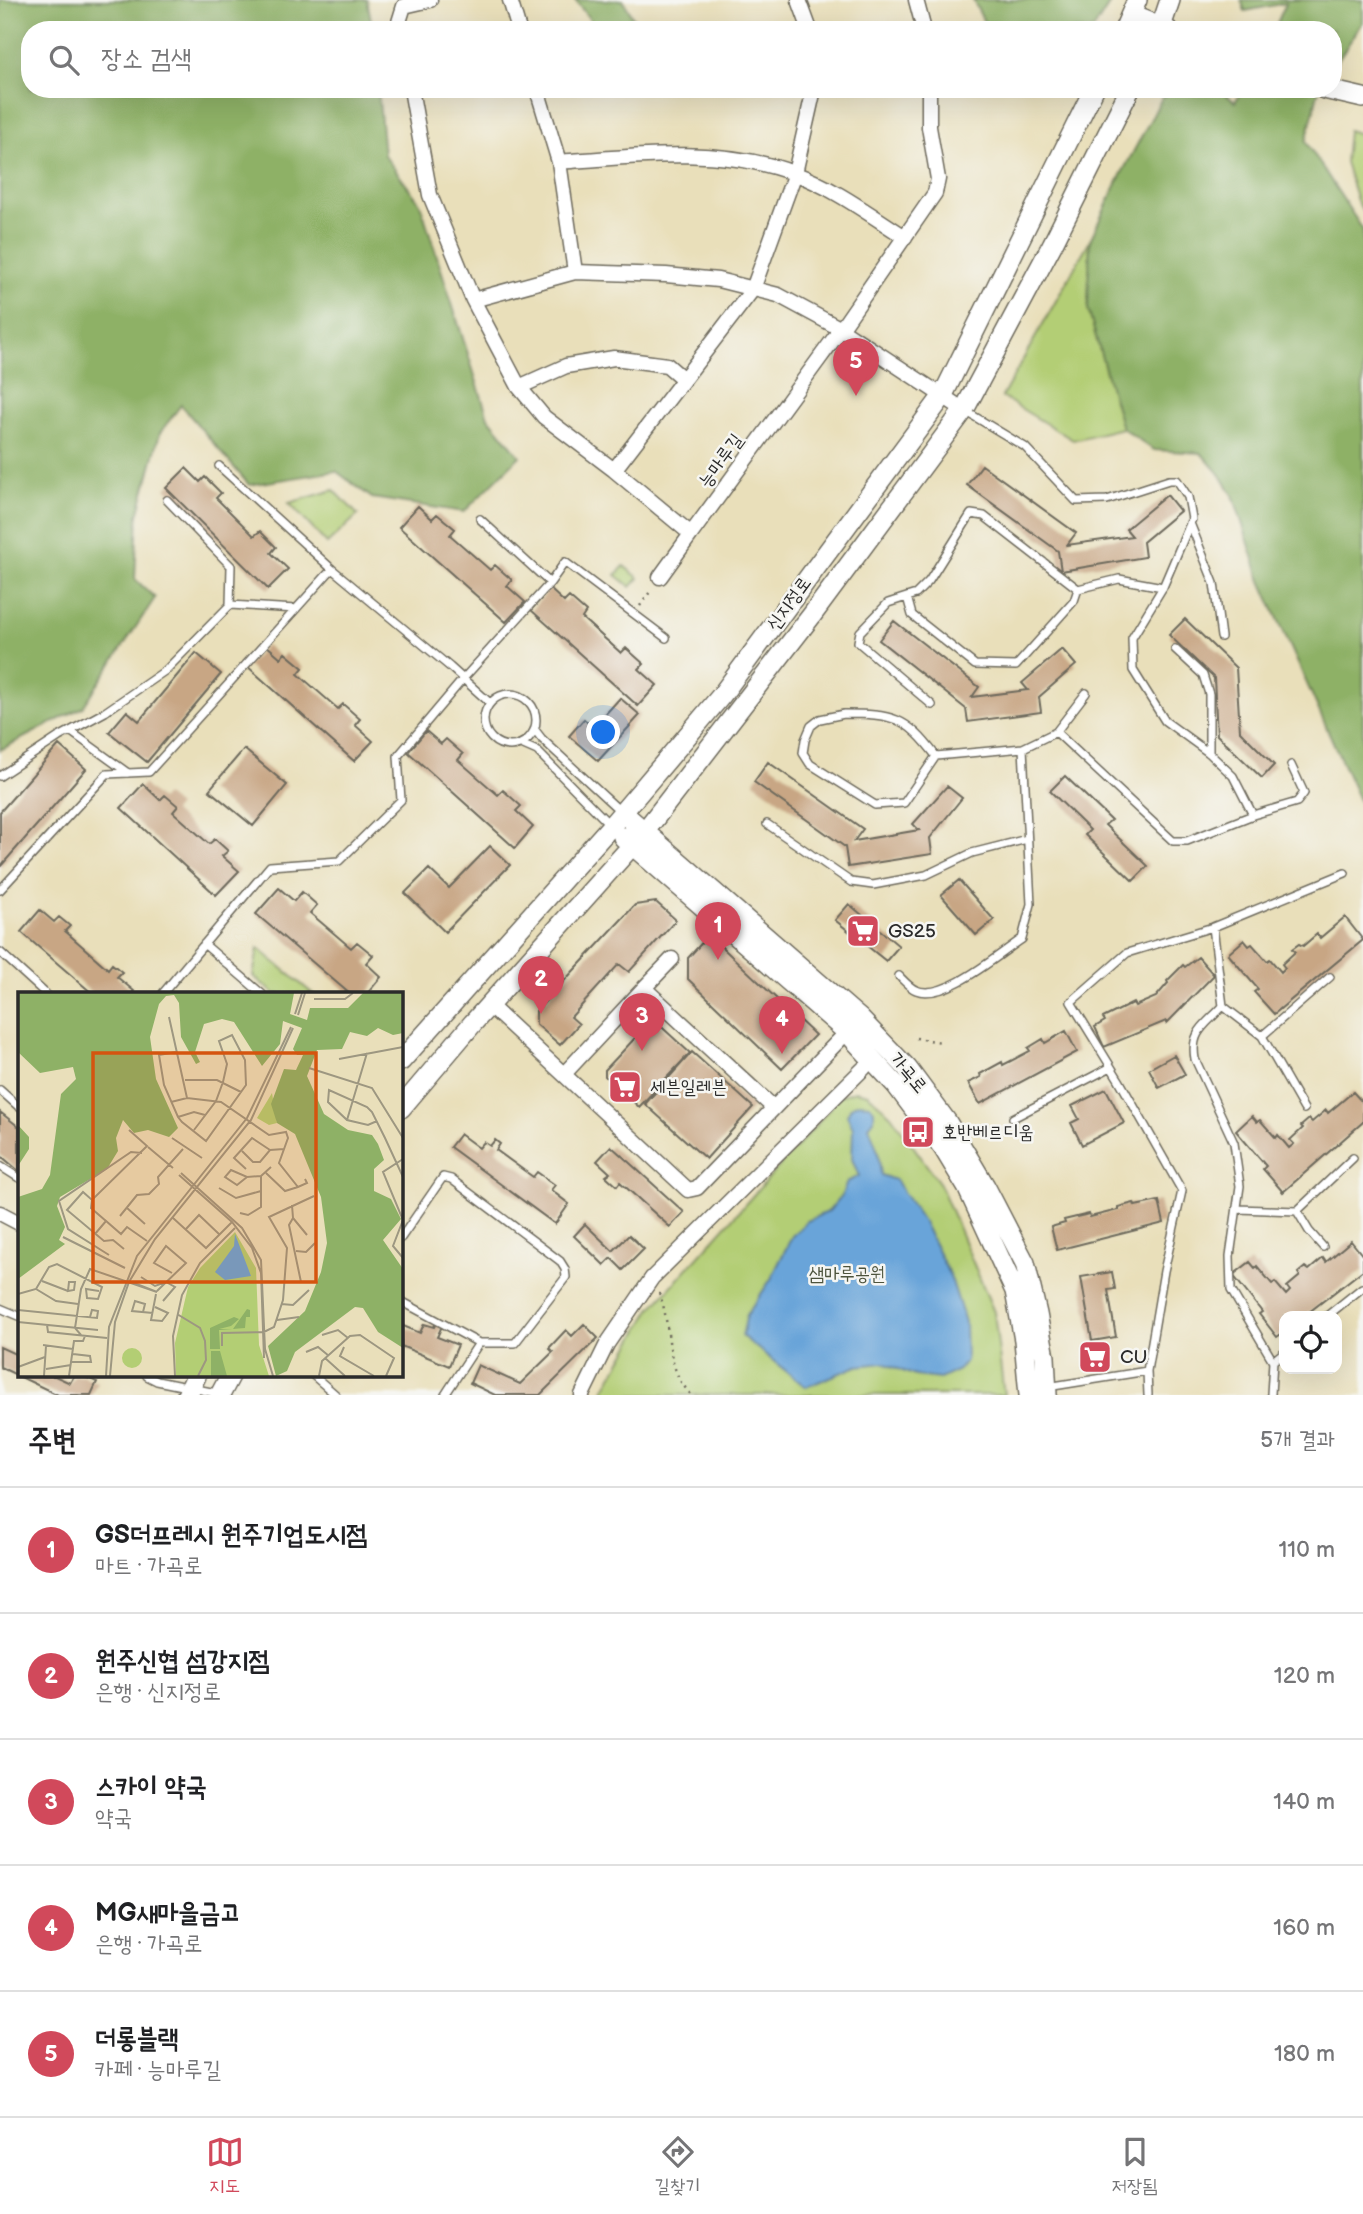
<!DOCTYPE html>
<html lang="ko">
<meta charset="utf-8">
<style>
:root{--surface:#fff;--page:#f6f6f6;--text:#202124;--muted:#757577;--line:#e0e0e0;--accent:#d1495b}
body{margin:0;font-family:"Balsamiq Sans","Poor Story",sans-serif;background:var(--page);color:var(--text)}
.controls{position:absolute;right:21px;bottom:21px;display:grid;overflow:hidden;border-radius:14px;box-shadow:0 7px 28px #0002}
.controls button{width:63px;height:63px;display:grid;place-items:center;padding:0;border:0;border-bottom:2px solid var(--line);background:var(--surface);color:var(--text);font:35px sans-serif}
.you{position:absolute;left:604px;top:733px;width:24px;height:24px;margin:-18px;border:5px solid #fff;border-radius:50%;background:#1a73e8;box-shadow:0 0 0 10px #1a73e833}
.badge{display:grid;place-items:center;width:46px;height:46px;border-radius:50%;background:var(--accent);color:#fff;font-size:23px;font-weight:700}
.pin{position:absolute;translate:-50% -58px;filter:drop-shadow(0 2px 4px #0008)}
.pin::after{content:'';position:absolute;top:37px;width:24px;height:21px;background:inherit;clip-path:polygon(0 0,100% 0,50% 100%)}
.list{margin:0;padding:0;list-style:none}
h2{display:flex;justify-content:space-between;align-items:center;height:91px;margin:0;padding:0 28px;font-size:30px}
h2 small{font-size:23px;font-weight:400;color:var(--muted)}
.list li{display:grid;grid-template-columns:46px 1fr auto;gap:21px;align-items:center;box-sizing:border-box;height:126px;padding:0 28px;border-top:2px solid var(--line)}
.list b{display:block;font-size:26px;white-space:nowrap}
.list p{margin:0;font-size:23px;white-space:nowrap;color:var(--muted)}
.list em{font-size:23px;font-style:normal;color:var(--muted)}
.icon{flex:none;width:38px;height:38px;fill:none;stroke:currentColor;stroke-width:2;stroke-linecap:round;stroke-linejoin:round}
.map{position:relative;flex:none;width:1363px;height:1395px;overflow:hidden}
.search{position:absolute;background:var(--surface);box-shadow:0 7px 28px #0002;left:21px;right:21px;top:21px;height:77px;display:flex;align-items:center;gap:18px;box-sizing:border-box;padding:0 24px;border-radius:28px;color:var(--muted);font-size:26px}
.sheet{height:721px;background:var(--surface)}
nav{display:flex;justify-content:space-around;align-items:center;box-sizing:border-box;height:98px;border-top:2px solid var(--line);background:var(--surface);font-size:19px;color:var(--muted)}
nav a{display:grid;justify-items:center;gap:4px}
nav .on{color:var(--accent)}
.map>svg:first-child{display:block}
.green{fill:#b3ce74;stroke:#6f7c50;stroke-width:2}
.forest{fill:#8eb166;stroke:#5c6e48;stroke-width:2}
.water{fill:#69a4d9;stroke:#4a6882;stroke-width:2}
.building{fill:#c8a684}
.lines{fill:none;stroke-linecap:round;stroke-linejoin:round}
.lane-casing{stroke:#6e6a5d;stroke-width:10}
.street-casing{stroke:#6e6a5d;stroke-width:17}
.secondary-casing{stroke:#6e6a5d;stroke-width:22}
.path{stroke:#6e6a5d;stroke-width:2.5;stroke-dasharray:2 5;stroke-linecap:butt}
.lane{stroke:#fff;stroke-width:7}
.street{stroke:#fff;stroke-width:14}
.secondary{stroke:#fff;stroke-width:19}
.labels{text-anchor:middle;dominant-baseline:central;stroke-width:5;stroke-linejoin:round;paint-order:stroke}
.street-label{font-size:19px;fill:#2b2b2b;stroke:#f6f6f2}
.poi-label{font-size:19px;fill:#2b2b2b;stroke:#f6f6f2;text-anchor:start}
.park-label{font-size:19px;fill:#4d543d;stroke:#f6f6f2}
.inset-road{fill:none;stroke:#9d9781;stroke-width:2}
.view{fill:#d5540f;fill-opacity:0.15;stroke:#d5540f;stroke-width:3.5}
.inset-edge{fill:none;stroke:#2b2b2b;stroke-width:3.5}
</style>
<div class="map">
<svg width="1363" height="1395" viewBox="0 0 1363 1395">
<rect width="100%" height="100%" fill="#f6f6f2"/>
<filter id="ink" filterUnits="userSpaceOnUse"><feTurbulence type="fractalNoise" baseFrequency=".0143" numOctaves="2"/><feDisplacementMap in="SourceGraphic" scale="14" xChannelSelector="R" yChannelSelector="G"/><feConvolveMatrix kernelMatrix="1 2 1 2 8 2 1 2 1" color-interpolation-filters="sRGB"/></filter>
<filter id="wash" filterUnits="userSpaceOnUse"><feTurbulence type="fractalNoise" baseFrequency=".00686" numOctaves="4" result="noise"/><feDisplacementMap in="SourceGraphic" scale="28" xChannelSelector="R" yChannelSelector="G"/><feGaussianBlur stdDeviation="1.57" result="paint"/><feColorMatrix in="noise" values="0 0 0 0 0 0 0 0 0 0 0 0 0 0 0 0 0 1.4 0 .05"/><feComposite in="paint" operator="in"/></filter>
<g filter="url(#wash)">
<rect width="100%" height="100%" fill="#e9dfba"/>
<path class="green" d="M1348,130L1363,135V211L1357,201L1345,162Z
M1090,240L1088,309L1122,428L1073,440L1002,397Z
M334,490L358,515L327,544L289,503Z
M624,566L639,578L631,587L616,575Z
M258,948L313,994H275L253,976Z
M855,1091L868,1094L891,1115L940,1184L994,1312L1004,1395H601L651,1309L818,1123L839,1096Z"/>
<path class="forest" d="M0,0H367L373,30H30V89H378L384,155L420,203L488,417L520,456L464,512L372,498L336,471L249,485L181,405L160,433L138,515L135,579L155,598L83,707L0,750Z
M575,0H623L640,30H598Z
M973,0H1112L1093,30H988Z
M1241,0H1363V22L1333,67V30H1274L1286,3L1245,11Z
M1177,89H1219L1235,102L1243,89H1319L1306,142L1363,230V809L1261,581L1233,495L1222,477L1201,453L1154,450L1122,428L1088,309L1090,240L1122,173L1162,98Z"/>
<path class="water" d="M858,1103L869,1104L874,1110V1120L869,1126L878,1152L881,1175L895,1180L921,1218L951,1278L965,1322L966,1361L959,1370L940,1379L915,1376L883,1363L857,1366L806,1387L742,1336L747,1315L771,1279L792,1236L807,1221L829,1211L842,1195L847,1182L859,1176L852,1159L853,1128L847,1115L851,1107Z"/>
<g id="blocks">
<path class="building" d="M982,465L1076,533L1067,545L1132,536L1126,529L1167,495L1180,511L1143,542L1145,557L1061,571L1058,551L967,485Z
M186,468L200,482L205,477L221,493L216,498L254,536L260,531L276,547L271,553L288,569L268,589L166,488Z
M418,506L432,519L437,514L455,529L450,535L490,570L495,565L512,580L507,586L525,602L506,622L399,527Z
M550,589L564,602L569,597L586,612L582,618L621,653L626,648L644,664L639,669L657,685L638,706L531,610Z
M1185,619L1236,668L1240,731L1274,765L1262,778L1217,735L1214,678L1169,635Z
M894,621L979,687L972,697L1028,690L1022,683L1062,649L1076,665L1039,697L1041,712L968,722L966,709L879,640Z
M266,645L281,658L285,653L303,668L298,674L338,709L343,704L360,719L355,725L373,741L354,761L247,666Z
M196,653L221,674L147,762L109,732L127,711L139,721Z
M620,698L640,715L598,761L569,736L584,719L593,728Z
M426,731L441,744L446,739L463,754L458,760L498,795L503,790L521,806L516,811L533,827L515,848L408,752Z
M59,745L86,769L0,867V812Z
M244,749L287,785L253,826L209,790Z
M768,762L863,829L854,841L919,830L913,824L947,786L962,798L930,838L932,854L848,867L845,847L754,782Z
M1065,776L1111,820L1105,825L1148,866L1133,881L1085,835L1090,830L1050,791Z
M143,784L160,800L165,795L178,806L173,812L209,844L215,839L228,851L222,856L239,871L216,895L121,808Z
M490,846L510,865L445,932L405,893L429,869L449,888Z
M959,880L994,920L976,935L941,895Z
M279,888L294,901L302,892L317,905L310,913L351,948L357,942L373,955L366,963L381,977L367,994H350L256,914Z
M656,902L676,920L629,972L619,964L571,1017L579,1024L560,1045L536,1024V1011L635,905Z
M849,904L899,946L886,961L835,920Z
M40,910L54,922L59,917L70,926L65,931L108,969L112,964L122,972L117,977L134,991L131,994H93L21,932Z
M1345,917L1363,940L1274,1014L1254,992L1258,989L1228,954L1244,940L1249,946L1252,944L1267,961L1270,959L1281,972L1285,968L1282,964L1295,952L1292,949L1299,944L1303,946L1317,934L1320,938Z
M709,935L815,1035L782,1069L688,979V958Z
M1198,957L1214,975L1167,1023L1166,1021L1104,1047L1095,1027L1105,1021L1103,1018L1133,1003L1135,1006L1156,997L1168,983L1167,981L1183,965L1185,967Z
M653,1019L690,1053L639,1107L605,1076V1070Z
M1066,1031L1077,1052L980,1104L968,1083L981,1077L980,1074L1002,1062L1003,1065L1030,1051L1028,1048L1043,1039L1045,1043Z
M692,1052L753,1107L706,1159L645,1104Z
M1174,1055L1185,1074L1159,1088L1149,1069Z
M1106,1089L1124,1123L1082,1145L1071,1123L1079,1119L1072,1106Z
M1353,1092L1363,1103V1122L1283,1192L1263,1169L1266,1166L1236,1131L1252,1116L1257,1122L1260,1120L1276,1138L1278,1135L1289,1148L1294,1144L1290,1140L1303,1128L1301,1126L1309,1119L1312,1122L1326,1110L1328,1113Z
M0,1112L19,1127V1171L0,1155Z
M460,1134L479,1148L484,1142L490,1146L495,1140L500,1144L496,1150L533,1177L537,1172L555,1185L551,1190L569,1204L555,1224L450,1147Z
M611,1146L684,1212L670,1227L620,1182L617,1186L606,1176L610,1173L597,1161Z
M1159,1201L1164,1223L1057,1250L1051,1227L1065,1223L1064,1220L1089,1214L1090,1217L1118,1210V1207L1134,1203L1135,1206Z
M585,1224L613,1251L629,1235L644,1249L623,1270L611,1258L604,1265L574,1236Z
M1351,1241L1363,1256V1270L1304,1316H1284V1332L1277,1337L1259,1314L1262,1312L1233,1275L1250,1262L1255,1268L1257,1266L1272,1284L1275,1282L1286,1295L1290,1291L1287,1287L1300,1276L1298,1273L1305,1267L1309,1270L1323,1258L1326,1262Z
M1112,1272L1115,1289L1108,1290L1116,1337L1092,1341L1081,1277Z
M436,1323L442,1326L437,1337L458,1345L449,1366L401,1346V1325L420,1333L424,1324L434,1327Z
M584,1324L598,1338L540,1395H495L470,1383L478,1365L520,1384L553,1352L549,1348L566,1330L572,1336Z
M19,1345V1376H55L70,1383L74,1376H83L97,1382L91,1395H58L0,1367V1347L15,1354Z"/>
</g>
</g>
<g filter="url(#ink)">
<use href="#blocks" fill-opacity="0" stroke="#6e6a5d" stroke-width="2"/>
<g class="lines">
<defs>
<path id="lane" d="M967,412L1025,447L1076,501L1107,500L1169,480H1177L1188,497L1192,519L1163,587L1132,638L1133,670L1165,721L1209,753L1233,776L1253,815L1297,802L1304,793L1291,765
M480,519L550,583
M1190,523L1214,583L1221,637
M332,569L450,667L490,703
M907,597L912,615L975,665L1016,666L1074,601L1078,589L1119,579L1163,587
M230,605L296,609
M1175,649L1203,675L1209,694V753
M484 720a26 26 0 1 1 52 0a26 26 0 1 1-52 0Z
M932,705L858,642L860,632L888,603L916,594L929,581L971,514L984,516L1078,589
M844,714C892,714 906,716 936,756L904,803L875,805L810,764L803,753L805,740L811,726L820,719Z
M535,730L542,739L620,811
M70,731L128,773
M1056,732L1173,841H1187L1253,815
M521,744L537,751L611,826
M936,756L1023,748L1056,732L1086,693
M0,776L59,737L105,712L166,670L230,605L231,566L167,500
M767,824L851,882L873,885L926,875L972,853L1027,839
M0,890L107,774L149,772L332,569L219,466
M1213,927L1223,1006L1262,1036L1304,1109
M204,944L262,994
M0,952L46,994
M899,976C903,980 910,988 916,990C944,1002 999,954 1022,939L1031,904L1023,748
M163,993L270,866L339,861L401,800L398,756L463,679L550,583L565,562L666,638
M1223,1006C1206,1025 1190,1031 1195,1059L1234,1143L1240,1186L1230,1256L1231,1290L1273,1361L1271,1394
M1262,1036L1330,977
M0,1090L19,1107
M1013,1118L1111,1067
M0,1166L19,1178
M1238,1209L1297,1211L1353,1158
M1297,1211L1309,1231L1323,1247
M401,1238L443,1177L451,1179L560,1261L565,1269L566,1277L515,1343H479L401,1301
M0,1308L19,1316
M1327,1316L1362,1288
M1273,1361L1284,1352
M147,1376L157,1381L221,1394
M314,1376L336,1395
M1047,1387L1147,1371
M445,1395L479,1343
M1148,1395L1147,1371L1164,1271L1182,1191L1119,1080L1071,1002L1127,953L1213,927L1345,873"/>
<path id="street" d="M510,0L519,30
M799,0L810,30
M916,0L924,30
M400,30L399,22L404,6L430,0
M411,89L430,195L473,300L519,387L544,417L614,470L691,534L841,329L935,193L938,179L929,127V89
M537,89L559,162L575,272
M559,162C634,156 722,146 793,173C833,187 869,214 905,237
M473,300L575,272L666,275L718,280L778,295L841,329L964,410
M519,387L566,366L614,358L667,365L682,378
M614,470L753,289L795,173L814,89
M660,577L691,534
M644,988L672,959
M489,1005L688,1190L697,1188L847,1032
M564,1074L644,988L774,1108
M0,1213L19,1223
M582,1395L607,1344L652,1278L864,1068"/>
<path id="secondary" d="M1131,15L1168,30
M1124,30L1137,0
M1160,30L1170,0
M1324,89L1363,98
M623,813L860,1019L907,1068L947,1122L985,1186L1025,1263L1037,1314L1045,1357L1047,1395
M623,837L847,1032L896,1085L944,1149L967,1187L1015,1291L1024,1340L1029,1395
M401,1061L611,826L721,696L942,397L1094,89
M401,1108L473,1023L645,831L812,615L964,410L1052,245L1130,89
M187,1395L196,1376
M220,1395L230,1376"/>
</defs>
<use href="#lane" class="lane-casing"/>
<use href="#street" class="street-casing"/>
<use href="#secondary" class="secondary-casing"/>
<path class="path" d="M640,606L652,589
M916,1038L941,1042
M659,1293C670,1319 666,1350 678,1376C680,1383 687,1389 691,1395"/>
<use href="#lane" class="lane"/>
<use href="#street" class="street"/>
<use href="#secondary" class="secondary"/>
</g>
</g>
<defs>
<symbol id="supermarket-square" viewBox="-11 -11 22 22"><rect x="-9" y="-9" width="18" height="18" rx="4" fill="#d1495b" stroke="#f6f6f2"/><path d="M-6-5.5h2.5l.6 2H6L4.5 2H-2.5L-4.4-4H-6ZM-1.5 3.2a1.3 1.3 0 1 0 .1 0ZM3 3.2a1.3 1.3 0 1 0 .1 0Z" fill="#fff"/></symbol>
<symbol id="bus-square" viewBox="-11 -11 22 22"><rect x="-9" y="-9" width="18" height="18" rx="4" fill="#d1495b" stroke="#f6f6f2"/><path d="M-5-6H5V4H4V6H2V4H-2V6H-4V4H-5ZM-3.5-4V0h7V-4ZM-3.5 1.2v1.5H-2V1.2ZM2 1.2v1.5H3.5V1.2Z" fill="#fff"/></symbol>
</defs>
<g fill-rule="evenodd">
<use href="#supermarket-square" x="844" y="912" width="38" height="38"/>
<use href="#supermarket-square" x="606" y="1068" width="38" height="38"/>
<use href="#bus-square" x="899" y="1113" width="38" height="38"/>
<use href="#supermarket-square" x="1076" y="1338" width="38" height="38"/>
</g>
<g class="labels">
<g class="street-label">
<text transform="translate(721 461) rotate(-54)">능마루길</text>
<text transform="translate(789 604) rotate(-54)">신지정로</text>
<text transform="translate(908 1073) rotate(50)">가곡로</text>
</g>
<g class="poi-label">
<text x="888" y="931">GS25</text>
<text x="650" y="1087">세븐일레븐</text>
<text x="942" y="1132">호반베르디움</text>
<text x="1120" y="1357">CU</text>
</g>
<g class="park-label">
<text x="847" y="1274">샘마루공원</text>
</g>
</g>
<g transform="translate(18 992)">
<rect width="385" height="385" fill="#e9dfba"/>
<path d="M254,101L259,131L251,133L239,126ZM217,240L238,276L241,353L251,384H158L157,351L170,295L182,276ZM104 366a10 10 0 1 1 20 0a10 10 0 1 1-20 0Z" fill="#b3ce74"/>
<path d="M0,1H276L272,22L289,28L292,16H330L345,1H385V41L375,43L360,36L349,44L332,40L324,57L299,58L289,84L306,122L330,138L354,143L360,152L366,168L356,177V199L373,207L383,227L365,248L385,277V356L360,340L345,316L337,315L277,360L269,379L258,384L250,354L287,319L303,280L309,251L303,205L277,142L259,131L253,112L266,77L278,78L285,63H279L275,57L284,36L265,29L262,52L244,74L216,30L204,27L186,32L177,60L182,70L178,72L163,45L161,11L156,3L148,4L141,12L132,45L138,87L160,136L151,145L130,138L116,141L105,128L98,146L100,159L89,177L42,205L39,214L47,235L41,248L47,252L0,287V205L24,197L32,183L43,102L58,87L55,75L22,81L0,60ZM0,133L11,145V157L0,174ZM229,317L232,318V325H228L227,336L201,338L202,357H192V336L216,325L221,327L213,334L201,337H215ZM193,359H202L209,384H193Z" fill="#8eb166"/>
<path d="M217,242L233,284L207,288L197,280L216,254Z" fill="#69a4d9"/>
<path class="inset-road" d="M296,7H327L335,1M277,22L284,1M280,23L287,1M151,25L169,106M158,60L141,63L146,93L160,125L164,130L188,149L228,93L227,68L214,43L201,49L209,72L205,90L198,109L176,138M321,67L385,55M291,76L354,96L385,146M167,88H199L223,100M153,110L169,106L203,110L251,143L268,140L270,146L261,171L280,195L289,191L287,187M160,125L176,120L187,123M329,128L349,61M359,129L350,133L329,128L310,110L311,98L349,115L354,120L367,146L385,185M154,146L184,166M130,155L155,176M224,159L235,170H242L252,158L266,157M385,167L365,180L385,228L375,254L385,266M228,177L216,166L234,146L252,158M163,181L224,236L243,268L247,357L255,384M248,181L267,199L280,195M161,183L214,230L234,256L243,281L246,366M229,185L219,193L207,185L213,178L229,185L243,184L253,175M201,196L218,206L243,199M74,208L73,216L88,229M274,213L275,226L271,233L283,290M109,216L127,232M222,221L230,223L243,215V184M102,224L119,203L131,202L141,192L140,185L165,157M155,226L188,256L214,230M275,226L289,243M168,237L181,223L202,243M77,242L88,229L103,242L109,235L129,249M45,245L107,276M106,257L95,248L86,249L49,218L65,200L74,208L129,154L111,138M278,259L288,260L297,251M91,263L50,237L41,209L113,160L124,161M123,285L137,294L148,290L157,295L145,309M24,289L50,299M51,290H57L56,298L50,299ZM18,297L38,309L60,312M139,299L168,271L148,254L136,271L154,281M0,302L18,297L31,275L39,272L84,295L80,307L69,306L68,297L81,299M263,312L275,313L291,298M137,315L150,321L144,329L133,328L138,302M0,318L79,326L80,319L74,318L72,325M125,320L127,312L117,309L114,319L135,321M159,322L182,336L187,349L188,368L180,384M259,328L281,325M0,330L80,338M29,333L30,340L89,346M63,343L57,336L63,297L72,277L139,300L116,291M304,343L320,338L330,346M25,353L55,357M204,354V341L246,340L256,335L265,308L269,256L251,225L296,204M326,355L322,364L356,384M288,360L300,355L311,364M307,366L327,384M53,370H73L72,364L55,362M0,375L27,365M28,377L53,373M26,384L28,354M51,384L56,349H65L67,344M88,384L91,335L119,264L229,126L273,35M92,384L97,330L111,290L137,247L233,128L275,36M157,384L155,344L164,303L182,271L217,236M301,384L304,369L332,344L342,343L376,366L368,384"/>
<path class="view" d="M75,61H298V290H75Z"/>
<rect width="385" height="385" class="inset-edge"/>
</g>
</svg>
<div class="controls">
<button><svg class="icon" aria-label="locate" viewBox="0 0 24 24"><circle cx="12" cy="12" r="6"/><path d="M12 2v4M12 18v4M2 12h4M18 12h4"/></svg></button>
</div>
<div class="you"></div>
<div class="pin badge" style="left:718px;top:960px">1</div>
<div class="pin badge" style="left:541px;top:1014px">2</div>
<div class="pin badge" style="left:642px;top:1051px">3</div>
<div class="pin badge" style="left:782px;top:1054px">4</div>
<div class="pin badge" style="left:856px;top:396px">5</div>
<div class="search"><svg class="icon" aria-label="search" viewBox="0 0 24 24"><circle cx="10" cy="10" r="6"/><path d="M15 15l6 6"/></svg>장소 검색</div>
</div>
<section class="sheet">
<h2>주변<small>5개 결과</small></h2>
<ul class="list">
<li><span class="badge">1</span><div><b>GS더프레시 원주기업도시점</b><p>마트 · 가곡로</p></div><em>110 m</em></li>
<li><span class="badge">2</span><div><b>원주신협 섬강지점</b><p>은행 · 신지정로</p></div><em>120 m</em></li>
<li><span class="badge">3</span><div><b>스카이 약국</b><p>약국</p></div><em>140 m</em></li>
<li><span class="badge">4</span><div><b>MG새마을금고</b><p>은행 · 가곡로</p></div><em>160 m</em></li>
<li><span class="badge">5</span><div><b>더롱블랙</b><p>카페 · 능마루길</p></div><em>180 m</em></li>
</ul>
</section>
<nav>
<a class="on"><svg class="icon" aria-label="map" viewBox="0 0 24 24"><path d="M3 6l6-2 6 2 6-2v14l-6 2-6-2-6 2zM9 4v14M15 6v14"/></svg>지도</a>
<a><svg class="icon" aria-label="directions" viewBox="0 0 24 24"><path d="M12 3l9 9-9 9-9-9zM9 14v-3h6M13 9l2 2-2 2"/></svg>길찾기</a>
<a><svg class="icon" aria-label="saved" viewBox="0 0 24 24"><path d="M7 4h10v16l-5-4-5 4z"/></svg>저장됨</a>
</nav>
